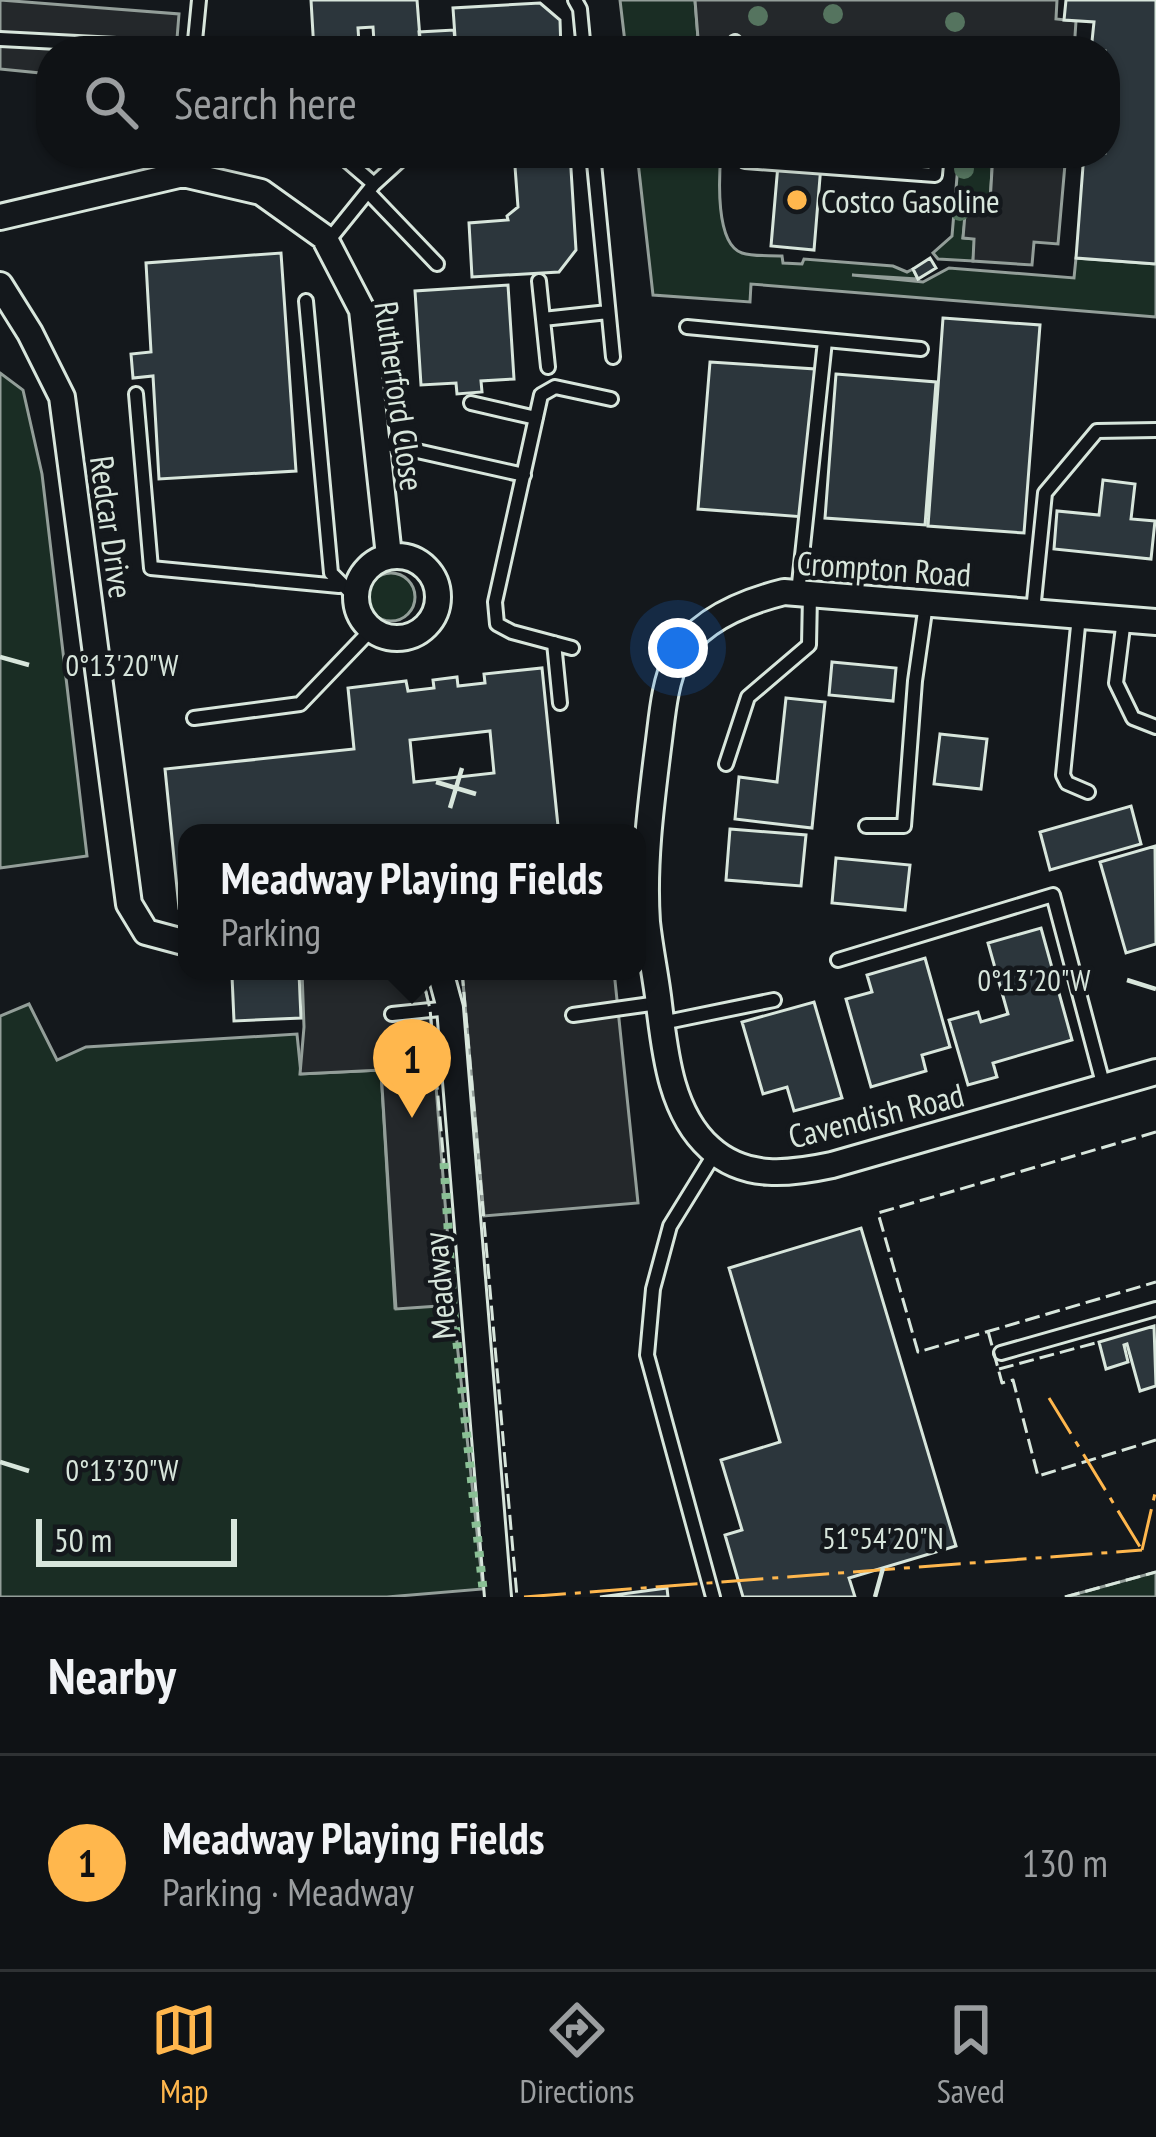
<!DOCTYPE html>
<meta charset="utf-8">
<style>
:root{--surface:#0f1215;--page:#1d2022;--text:#f1f3f6;--muted:#9b9ea0;--line:#2f3234;--accent:#ffb74d}
body{margin:0;font-family:"PT Sans Narrow",sans-serif;background:var(--page);color:var(--text)}
.scale{position:absolute;left:36px;bottom:30px;width:201px;box-sizing:border-box;padding-left:12px;border:6px solid #d8e6dc;border-top:0;font-size:33px;line-height:42px;white-space:nowrap;color:#d8e6dc;-webkit-text-stroke:9px #14181c;paint-order:stroke}
.you{position:absolute;left:678px;top:648px;width:42px;height:42px;margin:-30px;border:9px solid #fff;border-radius:50%;background:#1a73e8;box-shadow:0 0 0 18px #1a73e833}
.badge{display:grid;place-items:center;width:78px;height:78px;border-radius:50%;background:var(--accent);color:#111;font-size:39px;font-weight:700}
.pin{position:absolute;translate:-50% -99px;filter:drop-shadow(0 3px 6px #0008)}
.pin::after{content:'';position:absolute;top:63px;width:42px;height:36px;background:inherit;clip-path:polygon(0 0,100% 0,50% 100%)}
.popup{position:absolute;left:178px;top:824px;width:468px;height:156px;box-sizing:border-box;display:grid;place-content:center;border-radius:24px;background:var(--surface);filter:drop-shadow(0 3px 9px #0005);font-size:39px;white-space:nowrap;color:var(--muted)}
.popup b{font-size:45px;color:var(--text)}
.popup::after{content:'';position:absolute;left:50%;top:100%;margin-left:-24px;border:24px solid transparent;border-top-color:var(--surface)}
.list{margin:0;padding:0;list-style:none}
h2{display:flex;justify-content:space-between;align-items:center;height:156px;margin:0;padding:0 48px;font-size:51px}
h2 small{font-size:39px;font-weight:400;color:var(--muted)}
.list li{display:grid;grid-template-columns:78px 1fr auto;gap:36px;align-items:center;box-sizing:border-box;height:216px;padding:0 48px;border-top:3px solid var(--line)}
.list b{display:block;font-size:45px;white-space:nowrap}
.list p{margin:0;font-size:39px;white-space:nowrap;color:var(--muted)}
.list em{font-size:39px;font-style:normal;color:var(--muted)}
.icon{flex:none;width:66px;height:66px;fill:none;stroke:currentColor;stroke-width:2;stroke-linecap:round;stroke-linejoin:round}
.map{position:relative;flex:none;width:1156px;height:1597px;overflow:hidden}
.search{position:absolute;background:var(--surface);box-shadow:0 3px 9px #0004;left:36px;right:36px;top:36px;height:132px;display:flex;align-items:center;gap:30px;box-sizing:border-box;padding:0 42px;border-radius:48px;color:var(--muted);font-size:45px}
.sheet{height:372px;background:var(--surface)}
nav{display:flex;justify-content:space-around;align-items:center;box-sizing:border-box;height:168px;border-top:3px solid var(--line);background:var(--surface);font-size:33px;color:var(--muted)}
nav a{display:grid;justify-items:center;gap:6px}
nav .on{color:var(--accent)}
.map>svg:first-child{display:block}
.green{fill:#1a2d24;stroke:#939e99;stroke-width:3}
.parking{fill:#24282b;stroke:#939e99;stroke-width:3}
.building{fill:#2c363c;stroke:#d8e6dc;stroke-width:3;fill-rule:evenodd}
.lines{fill:none;stroke-linecap:round;stroke-linejoin:round}
.service-casing{stroke:#d8e6dc;stroke-width:18}
.minor-casing{stroke:#d8e6dc;stroke-width:30}
.service{stroke:#14181c;stroke-width:12}
.minor{stroke:#14181c;stroke-width:24}
.hedge{stroke:#8ac095;stroke-width:9;stroke-dasharray:6 9;stroke-linecap:butt}
.fence{stroke:#d8e6dc;stroke-width:3;stroke-dasharray:15 6;stroke-linecap:butt}
.power{stroke:#ffb74d;stroke-width:3;stroke-dasharray:42 9 6 9;stroke-linecap:butt}
.tree{fill:#55745f}
.ticks{fill:none;stroke:#d8e6dc;stroke-width:4.5}
.poi-dot{fill:#ffb74d;stroke:#14181c;stroke-width:4.5}
.labels{text-anchor:middle;dominant-baseline:central;stroke-width:9;stroke-linejoin:round;paint-order:stroke}
.poi-label{font-size:33px;fill:#d8e6dc;stroke:#14181c;text-anchor:start}
.street-label{font-size:33px;fill:#d8e6dc;stroke:#14181c}
.ticks-label{font-size:30px;text-anchor:middle;fill:#d8e6dc;stroke:#14181c;stroke-width:9;stroke-linejoin:round;paint-order:stroke}
</style>
<div class="map">
<svg width="1156" height="1597" viewBox="0 0 1156 1597">
<rect width="100%" height="100%" fill="#14181c"/>
<path class="green" d="M620,0H695L699,51H626Z
M637,153H721C719,177 715,244 742,253C754,257 770,255 782,256L783,263L802,264L804,259L893,266L907,272L913,269L918,279L852,275L923,282L949,268L1074,278L1076,258L1156,264V317L751,284L750,302L653,295Z
M959,153H993L990,204L967,203L963,238L975,239L973,261L938,259L933,253L952,236Z
M0,373L23,390L42,474L87,856L0,868Z
M367 597a24 24 0 1 1 48 0a24 24 0 1 1-48 0Z
M29,1004L57,1060L86,1047L297,1034L301,1074L381,1070L395,1308L453,1305L483,1589L387,1597H0V1016Z
M1156,1572V1597H1065Z"/>
<path class="parking" d="M0,0L179,14L176,51H51V74L0,69Z
M695,0H1057L1056,19L1076,21L1074,51H699Z
M993,153H1066L1058,244L1034,242L1032,265L973,261L974,239L963,238L966,202L990,203Z
M302,971H421L430,1009L453,1305L396,1309L381,1070L300,1074L304,1027Z
M462,971H614L638,1203L484,1216Z"/>
<path class="building" d="M311,0H417L421,51H314ZM373,27L374,42L359,43L358,28Z
M1066,0H1156V264L1076,258L1084,153H1105V51H1091L1094,22L1064,20Z
M540,3L560,20L561,51H456L453,8Z
M454,30L456,51H421L419,32Z
M514,153H570L576,250L559,272L472,277L469,223L508,220L507,216L518,207Z
M779,153H822L814,250L771,246Z
M281,253L296,471L159,479L153,376L133,378L131,354L151,352L146,263Z
M930,258L936,268L918,279L913,269Z
M508,285L514,379L481,381L482,392L457,394L456,383L421,385L415,291Z
M943,318L1040,325L1024,533L928,526Z
M710,362L815,369L804,517L698,509Z
M836,374L936,382L925,525L825,518Z
M1103,480L1135,484L1131,519L1155,521L1151,559L1054,549L1057,511L1099,515Z
M832,662L896,668L893,701L829,695Z
M542,668L558,826L498,833H187V907L179,908L165,769L354,749L348,688L406,681L408,691L434,688L433,680L457,677L458,686L485,683L484,674ZM490,731L494,773L414,782L410,740Z
M786,698L825,702L812,828L735,819L739,777L777,782Z
M940,734L987,739L981,789L934,784Z
M1131,806L1141,844L1050,870L1040,832Z
M730,829L806,835L801,886L726,880Z
M1155,846L1156,944L1126,953L1100,862Z
M836,858L910,865L905,910L832,903Z
M1041,928L1072,1040L993,1063L997,1077L968,1085L949,1020L978,1012L981,1022L1008,1014L988,943Z
M925,958L950,1047L922,1055L926,1071L871,1087L846,999L872,992L867,975Z
M299,973L301,1018L234,1021L232,976Z
M814,1002L842,1098L794,1111L787,1087L763,1094L742,1022Z
M861,1228L956,1546L849,1578L855,1597H743L725,1535L742,1530L721,1460L780,1442L729,1268Z
M1154,1326L1156,1386L1140,1391L1127,1344L1124,1345L1128,1362L1106,1369L1099,1342Z
M667,1588L668,1597H600Z"/>
<g class="lines">
<defs>
<path id="service" d="M575,0L580,9L584,51
M0,39L194,49
M735,42L737,51
M194,51L199,0
M338,153L374,184
M593,153L613,357
M745,153V161L935,175L937,153
M183,174L185,153
M368,192L437,264
M328,241L374,184L408,153
M539,281L548,367
M306,301L331,573L356,598
M543,319L608,312
M687,327L921,349
M136,394L151,568L339,586
M471,403L536,418
M377,442L524,475
M798,593L825,341
M1033,611L1045,493L1097,431L1156,430
M1079,616L1063,775L1067,783L1088,792
M1124,619L1116,683L1133,718L1156,727
M554,643L560,703
M572,648L512,632L497,624L495,602L541,395L555,387L611,399
M194,718L300,704L371,630
M726,764L748,697L809,645L810,595
M866,826H904L915,681L926,604
M838,960L1053,895L1104,1087
M392,1014L450,1008
M573,1015L658,1003
M662,1023L774,1000
M1001,1353L1156,1309
M713,1597L647,1355L653,1289L670,1226L715,1153"/>
<path id="minor" d="M0,217L183,174L261,192L324,237L362,310L389,556
M0,285L30,333L62,397L129,904L146,932L187,943
M356 597a41 41 0 1 1 82 0a41 41 0 1 1-82 0Z
M1156,622L784,592C744,602 698,620 677,658C664,683 662,719 658,748C651,804 643,865 647,922C650,950 656,977 659,1004C665,1054 671,1113 710,1148C745,1180 790,1174 832,1165L1156,1072
M440,971L450,1008L498,1597"/>
</defs>
<use href="#service" class="service-casing"/>
<use href="#minor" class="minor-casing"/>
<use href="#service" class="service"/>
<use href="#minor" class="minor"/>
<path class="hedge" d="M444,1163L453,1305L483,1589"/>
<path class="fence" d="M421,971L430,1009L444,1163
M462,971L517,1597
M1156,1132L878,1213L918,1352L1156,1282
M988,1331L1002,1383L1013,1380L1038,1476L1156,1440
M999,1369L1099,1342
M1065,1597L1156,1572"/>
<path class="power" d="M1049,1398L1142,1550
M1142,1550L1156,1489
M524,1597L1142,1550"/>
</g>
<g class="tree">
<circle cx="833" cy="14" r="10"/>
<circle cx="758" cy="16" r="10"/>
<circle cx="955" cy="22" r="10"/>
<circle cx="964" cy="169" r="10"/>
<circle cx="960" cy="211" r="10"/>
</g>
<path class="ticks" d="M0,657L29,665M436,782L476,794M450,808L462,768M1127,980L1156,989M0,1462L29,1471M875,1597L883,1568"/>
<circle class="poi-dot" cx="797" cy="200" r="12"/>
<g class="labels">
<g class="poi-label">
<text x="821" y="200">Costco Gasoline</text>
</g>
<g class="street-label">
<text transform="translate(400 396) rotate(82)">Rutherford Close</text>
<text transform="translate(112 527) rotate(82)">Redcar Drive</text>
<text transform="translate(884 568) rotate(4)">Crompton Road</text>
<text transform="translate(876 1115) rotate(-14)">Cavendish Road</text>
<text transform="translate(439 1286) rotate(-95)">Meadway</text>
</g>
</g>
<g class="ticks-label">
<text x="122" y="676">0°13'20"W</text>
<text x="1034" y="991">0°13'20"W</text>
<text x="122" y="1481">0°13'30"W</text>
<text x="883" y="1549">51°54'20"N</text>
</g>
</svg>
<div class="scale">50 m</div>
<div class="you"></div>
<div class="pin badge" style="left:412px;top:1118px">1</div>
<div class="popup"><b>Meadway Playing Fields</b>Parking</div>
<div class="search"><svg class="icon" aria-label="search" viewBox="0 0 24 24"><circle cx="10" cy="10" r="6"/><path d="M15 15l6 6"/></svg>Search here</div>
</div>
<section class="sheet">
<h2>Nearby<small></small></h2>
<ul class="list">
<li><span class="badge">1</span><div><b>Meadway Playing Fields</b><p>Parking · Meadway</p></div><em>130 m</em></li>
</ul>
</section>
<nav>
<a class="on"><svg class="icon" aria-label="map" viewBox="0 0 24 24"><path d="M3 6l6-2 6 2 6-2v14l-6 2-6-2-6 2zM9 4v14M15 6v14"/></svg>Map</a>
<a><svg class="icon" aria-label="directions" viewBox="0 0 24 24"><path d="M12 3l9 9-9 9-9-9zM9 14v-3h6M13 9l2 2-2 2"/></svg>Directions</a>
<a><svg class="icon" aria-label="saved" viewBox="0 0 24 24"><path d="M7 4h10v16l-5-4-5 4z"/></svg>Saved</a>
</nav>
